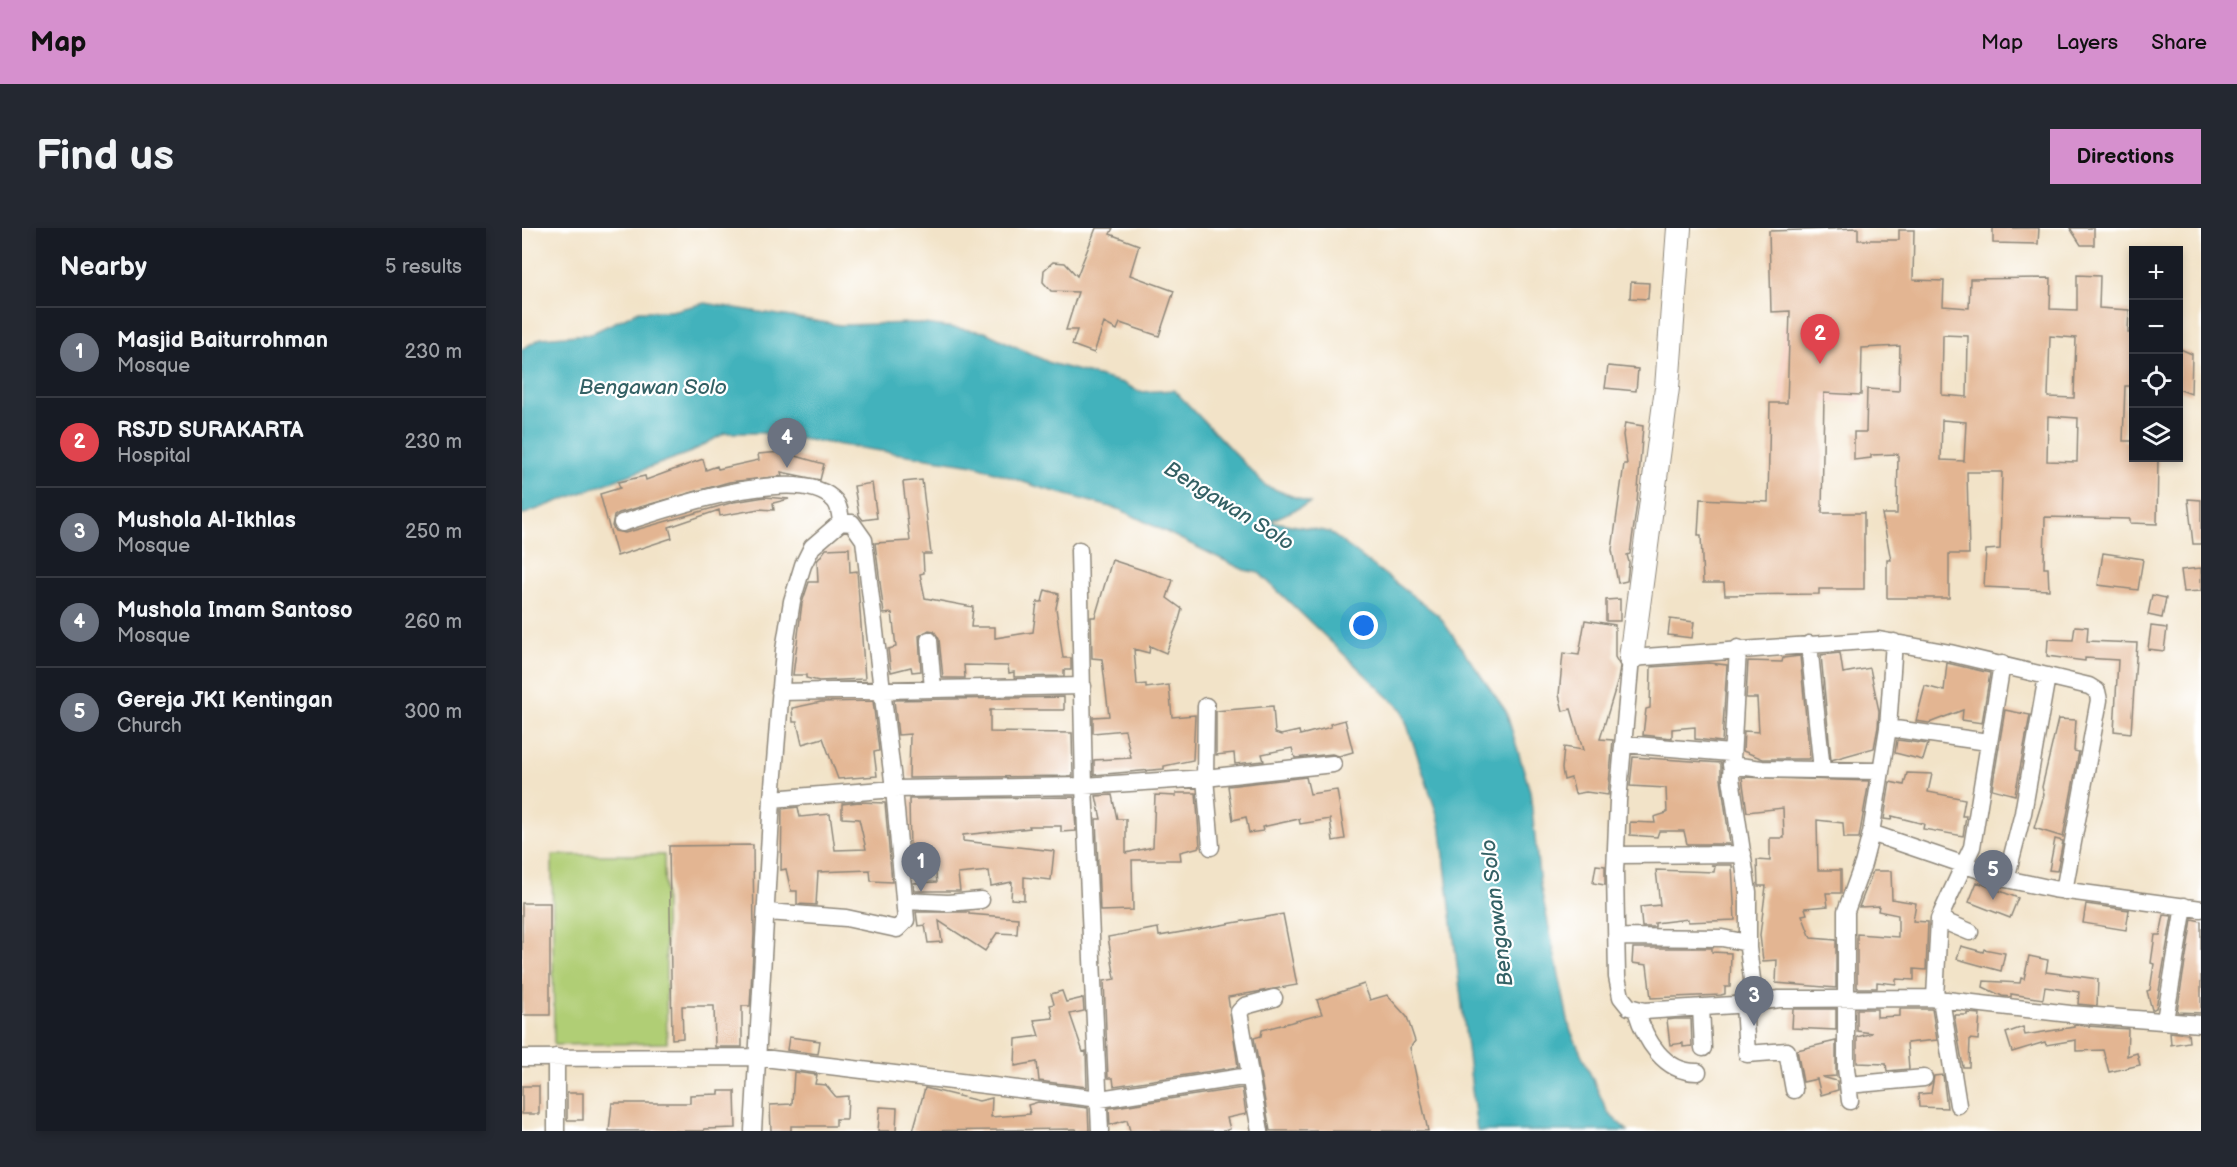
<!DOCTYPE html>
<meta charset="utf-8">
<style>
:root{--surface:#171b24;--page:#242831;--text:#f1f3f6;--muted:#9ea1a6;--line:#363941;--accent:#d690ce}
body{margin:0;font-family:"Balsamiq Sans",sans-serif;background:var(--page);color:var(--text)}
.controls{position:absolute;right:18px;top:18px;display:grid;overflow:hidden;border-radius:0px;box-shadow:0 3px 9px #0003}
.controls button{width:54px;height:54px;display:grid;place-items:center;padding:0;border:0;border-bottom:2px solid var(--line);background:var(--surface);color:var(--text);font:30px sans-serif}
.you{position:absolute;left:842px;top:398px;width:21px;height:21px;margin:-15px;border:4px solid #fff;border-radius:50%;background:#1a73e8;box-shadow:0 0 0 9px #1a73e833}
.badge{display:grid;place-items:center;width:39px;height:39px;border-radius:50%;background:var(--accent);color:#fff;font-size:20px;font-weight:700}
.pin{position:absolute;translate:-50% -50px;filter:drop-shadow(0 2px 3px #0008)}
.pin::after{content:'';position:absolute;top:32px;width:21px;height:18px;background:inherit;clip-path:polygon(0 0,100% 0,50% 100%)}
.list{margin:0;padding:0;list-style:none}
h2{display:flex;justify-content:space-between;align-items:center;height:78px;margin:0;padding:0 24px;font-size:26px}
h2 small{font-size:20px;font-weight:400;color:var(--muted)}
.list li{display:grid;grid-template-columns:39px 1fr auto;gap:18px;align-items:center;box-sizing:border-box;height:90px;padding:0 24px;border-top:2px solid var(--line)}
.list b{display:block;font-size:22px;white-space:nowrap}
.list p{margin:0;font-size:20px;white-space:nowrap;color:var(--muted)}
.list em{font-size:20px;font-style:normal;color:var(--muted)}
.icon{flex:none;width:33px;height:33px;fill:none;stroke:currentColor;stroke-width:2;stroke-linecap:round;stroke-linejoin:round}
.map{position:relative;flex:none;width:1679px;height:903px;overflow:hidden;border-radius:0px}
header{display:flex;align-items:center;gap:36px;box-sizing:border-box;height:84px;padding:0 30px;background:var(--accent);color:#111}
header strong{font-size:28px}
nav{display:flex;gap:33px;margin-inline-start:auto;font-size:21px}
.intro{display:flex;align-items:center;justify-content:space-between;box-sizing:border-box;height:144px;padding:0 36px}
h1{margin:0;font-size:42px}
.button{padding:15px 27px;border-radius:0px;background:var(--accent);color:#111;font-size:21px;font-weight:700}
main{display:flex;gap:36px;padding:0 36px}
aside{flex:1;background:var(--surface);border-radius:0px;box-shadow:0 3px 9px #0003}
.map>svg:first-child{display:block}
.built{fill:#f6d2c3}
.green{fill:#b0ce75;stroke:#6e7c50;stroke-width:1.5}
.water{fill:#42b2bc;stroke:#366e74;stroke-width:1.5}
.building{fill:#e3b592;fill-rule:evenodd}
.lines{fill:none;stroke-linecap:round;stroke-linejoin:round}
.street-casing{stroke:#8e877a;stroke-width:19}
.secondary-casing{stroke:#8e877a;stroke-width:26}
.street{stroke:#fff;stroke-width:16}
.secondary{stroke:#fff;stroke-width:24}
.labels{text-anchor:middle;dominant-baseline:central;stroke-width:4.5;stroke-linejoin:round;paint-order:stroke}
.water-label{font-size:21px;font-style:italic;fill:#346165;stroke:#fff}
</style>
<header>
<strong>Map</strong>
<nav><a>Map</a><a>Layers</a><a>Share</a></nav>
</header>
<div class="intro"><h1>Find us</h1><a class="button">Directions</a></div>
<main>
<aside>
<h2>Nearby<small>5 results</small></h2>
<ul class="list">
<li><span class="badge" style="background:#6b7280">1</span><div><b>Masjid Baiturrohman</b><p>Mosque</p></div><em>230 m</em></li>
<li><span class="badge" style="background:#e0444e">2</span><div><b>RSJD SURAKARTA</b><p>Hospital</p></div><em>230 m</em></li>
<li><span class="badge" style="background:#6b7280">3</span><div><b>Mushola Al-Ikhlas</b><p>Mosque</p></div><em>250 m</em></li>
<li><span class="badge" style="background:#6b7280">4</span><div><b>Mushola Imam Santoso</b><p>Mosque</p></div><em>260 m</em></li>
<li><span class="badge" style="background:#6b7280">5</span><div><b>Gereja JKI Kentingan</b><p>Church</p></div><em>300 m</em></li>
</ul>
</aside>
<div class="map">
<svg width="1679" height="903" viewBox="0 0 1679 903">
<rect width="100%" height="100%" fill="#fff"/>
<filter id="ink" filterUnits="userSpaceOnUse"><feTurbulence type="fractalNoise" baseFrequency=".0167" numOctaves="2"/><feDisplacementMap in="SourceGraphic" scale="12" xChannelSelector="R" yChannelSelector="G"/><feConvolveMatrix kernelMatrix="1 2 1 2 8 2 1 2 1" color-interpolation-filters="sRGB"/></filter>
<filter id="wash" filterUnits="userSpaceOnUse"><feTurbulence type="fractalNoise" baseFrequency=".008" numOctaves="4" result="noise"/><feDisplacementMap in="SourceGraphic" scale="24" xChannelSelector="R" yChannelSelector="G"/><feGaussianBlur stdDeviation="1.35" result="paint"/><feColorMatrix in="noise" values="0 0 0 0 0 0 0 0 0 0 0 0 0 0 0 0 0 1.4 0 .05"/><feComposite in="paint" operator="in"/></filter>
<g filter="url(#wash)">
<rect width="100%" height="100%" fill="#f2e3c8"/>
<path class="built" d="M1336,95L1340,174L1257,177L1260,97Z"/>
<path class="green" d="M30,627H142L145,815L32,817Z"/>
<path class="water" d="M183,75L318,97L394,95L463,104L528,135L601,155L618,164L652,162L744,258L788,275L748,293L807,304L917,388L984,483L1008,563L1018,656L1048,801L1086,885L1106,903H955L918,595L880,482L737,345L722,342L599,282L516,259L452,237L239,205H203L169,224L0,287V121L19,110L68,106L117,83H149Z"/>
<g id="blocks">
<path class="building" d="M574,0H591L588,6L617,17L608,47L652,63L637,108L598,95L595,102L582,95L572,125L550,117L555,102H544L556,64L529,63L521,54L522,42L531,34L543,35L555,48Z
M1336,0V12H1377V2H1392L1391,52L1422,53L1421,78L1447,80L1448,51L1529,50L1528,81L1555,82V47L1578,48L1577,80L1607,82L1606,105H1611V158H1603L1601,213H1611V230H1636L1635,296L1608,295V291L1523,289L1522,340H1526L1527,362L1462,359L1464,322L1478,321L1480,244H1445L1447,326H1427V370H1365V332H1369L1360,286H1375L1376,226L1349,227V230L1332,232V204H1344L1345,161L1377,163L1378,118L1340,120L1339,167L1302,165L1300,285H1342V361H1297V366L1203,367L1202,355H1181L1179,307H1176L1178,271L1246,274L1248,175H1265L1268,83L1249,84L1247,3ZM1421,107L1446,108L1445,169L1420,167ZM1528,108L1554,110L1552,170L1526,169ZM1526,188L1556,190L1555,234L1525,233ZM1420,192L1444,194L1442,233L1419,232Z
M1471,0H1517L1516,16L1471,15Z
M1548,0H1572V17H1559Z
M1109,54L1127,55L1126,71L1108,70Z
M1656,120L1670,126L1669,166L1656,161Z
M1086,138L1116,141L1114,163L1083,160Z
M1103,195L1121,198L1115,275L1108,326L1105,327L1107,334L1105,353L1096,355L1090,322L1102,236H1105L1101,207Z
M260,224L302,236L298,252L259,244L260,248L207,254L97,285L92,288L90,298L93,303L103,305L212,274L243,269L267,271L251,275L252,282L237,281L198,288L197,282L147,299L150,310L95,328L78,266L98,260L96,254L123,248L124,252L181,231L184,242L195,238L196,241L237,232L236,226Z
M400,252L409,326H401L402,345L398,346L403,370L451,379L449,399H473V410L511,404L515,374H520L523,362L537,366L534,380L541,430H549V442H542V448L492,449V444L487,445L486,438L442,437L443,450H421L417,411L412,403L407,402L397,408L399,443L390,444L389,439L369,444L366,421L374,419L370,385L362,386L353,315L388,313L381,254Z
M350,255L355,290L341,292L337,287L332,258Z
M1666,271L1679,272V316H1671Z
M327,320L328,344L335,343L343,451L297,453L284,450V447H271L280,375L287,354H296L295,333L304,321Z
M1581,325L1621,331L1616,362L1576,357Z
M590,332L651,352L645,370L660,381L657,392L644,425L628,418L627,425L612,421L615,457L624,456V460L647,457L650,489L673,487L671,532L642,538V541L572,547V532L609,530L603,502L571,505V489L587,488L580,431L570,430L569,389H573Z
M1679,340V363L1662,364L1659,342Z
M1630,367L1644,370L1640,390L1626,387Z
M1098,371V393H1084V372Z
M1148,391L1172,394L1170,410L1146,407Z
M1063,392L1093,397V429L1098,438L1096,452L1078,511L1091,512L1086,567L1064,564L1053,566L1049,550L1042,552L1040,541L1042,519L1061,522L1049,481L1041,483L1037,467L1041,425L1057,427Z
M1553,398L1566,399L1565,413L1615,415L1609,505L1592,503L1596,432L1563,430V433L1525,428L1526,411L1551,412Z
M1629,398L1645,400L1642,423L1626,421Z
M1318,425L1321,445L1348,440L1357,483L1356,499L1352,520L1309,532L1299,427Z
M1278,428L1288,531H1241L1221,523L1222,503L1237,504L1235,470H1224L1226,433L1260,434L1261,430Z
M1187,435L1205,437L1200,514L1173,511V499L1150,501V510L1121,507L1124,481L1128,480L1129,439Z
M1425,435L1468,445L1460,495L1440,492L1441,482L1407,495L1394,493L1403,458L1422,463Z
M542,469V482H468V504L550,505L551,548L387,550L388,506L376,507L372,472Z
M351,473L357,523L352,524L355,548L316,551L301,510L280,516L275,494H271L270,480L299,474Z
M751,478L753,505L759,507L777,503L778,507L809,499L808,496L823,492L831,524L817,528L810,526L773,530L770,520L740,526L742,533L713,536L712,525L694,527V483Z
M1483,482L1508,487L1493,567L1470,561Z
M1536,491L1554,492L1552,523L1557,524L1541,609L1512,600L1522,567L1520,559Z
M1375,512L1406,516L1401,532L1373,525Z
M1111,529L1199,535V551L1208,616H1165L1162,603H1137L1135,609L1108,607V594L1133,595L1132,589L1145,585L1144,560L1108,558Z
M1385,545L1410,546L1406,564L1443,571L1440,588H1444L1441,608L1401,601L1402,596L1370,588L1369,592L1362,591L1368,554L1382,557Z
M784,549L788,566L815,562L823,611L811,613L808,591L778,596L777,591L740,599L741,603L727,605L724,589L711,592L706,558Z
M1220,549L1347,553L1337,610H1322L1321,595L1295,592L1296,642H1319V665H1304L1306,678L1283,680L1285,686L1280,687L1289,710L1314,712V760L1254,755L1255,732L1241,733L1238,707L1244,658H1236L1235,632L1248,633V610H1262L1261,580L1225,584Z
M654,565H674L678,619L658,624L659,632H610L611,682L578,683L574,591H579L574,568L590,567L595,591H604V625L631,619L633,567L654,568Z
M552,569L554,603L539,604V598H507L508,600L441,607V613L532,623L529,652L502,649V672L489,671L490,654L469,658L467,643L436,646L438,663H392L391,655L415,654L411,624L388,623L387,571Z
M337,574L363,575L370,654L349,653L348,642L296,644L294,677L275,676V663H269L264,641L259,642L260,581L276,579L278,589L308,586L313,622L344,621L337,591L320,590V576Z
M1533,611L1541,613L1535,643L1527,642Z
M231,617L232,707L228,778H220V819H193L192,778H160L161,810L150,811L147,618Z
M1074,637L1083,638V657L1071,655Z
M1189,637H1210L1213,692L1166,694V691L1133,695V699H1120L1118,679L1138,677L1134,642L1192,644L1193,638Z
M1351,643H1369L1370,671L1394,675L1391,693L1406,694L1404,742L1392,741V752L1374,751V756L1355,754V760H1335V706L1376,709V687L1356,683L1357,678L1337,679Z
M1455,654L1496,670L1488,690L1447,674Z
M0,675H28V787H0Z
M1564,676L1607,682L1604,702L1561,695Z
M394,684H447V686L496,690L495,706L475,705L463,723L417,693L420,714L406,715L403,697L396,698Z
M761,686L775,757L706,769L716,839L592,858L591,850H586L582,753L593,751L586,709L636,700L637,708Z
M1642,687L1650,688L1634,780L1630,782L1625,763L1628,762L1632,736L1629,735L1633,707H1638Z
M1670,691L1679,693V785L1655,784Z
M1439,718L1461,724L1462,721L1483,725L1479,743L1435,731Z
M1111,720H1190V724L1209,725L1208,759H1203V766L1199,767L1129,770L1125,737L1110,735Z
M1507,728L1526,732L1524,744L1576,751L1575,778L1556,776L1557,764L1523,759L1521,771L1489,766V769L1480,768L1461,759L1462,753L1498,755L1499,750L1502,751Z
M842,756L848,772L865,767L885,789L893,813L888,820L906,903H748L732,810L739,808L740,802L800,786L795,772Z
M540,763L544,774L561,770L562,783L548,786L561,824L564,823L565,859L517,853L515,834L493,838L494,811L517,808L512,792L531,790L528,777L532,776L529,766Z
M1271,781H1314V802L1270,800Z
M1335,781H1355V789L1378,788V781H1410L1415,812L1385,815L1387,841L1365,843L1364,836L1335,835V809L1350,805L1335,803Z
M1445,785L1458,786L1456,812L1448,811L1447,839H1441L1432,787H1445Z
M1153,791H1169L1170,818L1161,819V815L1148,817L1145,792Z
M1552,797L1606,801L1605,828L1615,825L1618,837L1587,844L1581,822L1554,823V812L1524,817L1523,814L1490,824L1484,805L1501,799L1503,807L1552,799Z
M1648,804L1666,806L1667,814L1649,817Z
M267,809L298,813L296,826L265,822Z
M1314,813V848L1300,849L1315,853L1316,862L1299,867L1295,851L1281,854L1275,822Z
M272,844L295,847L293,856L304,857L314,869L326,868L325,891H314V898H269V903H249L248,877L270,876Z
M1421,847L1425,880L1397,879L1396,866L1409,865L1412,848Z
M0,858H17V886H0Z
M403,860L457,873L470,870L469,889L508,886L506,877L516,874L566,880L567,903H555L554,901L391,903Z
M720,860L724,886L705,890L708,901L702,903H608L605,892L588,897L587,880Z
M197,863H213L214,900L182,901V903H87L90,875H168V867L197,866Z
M45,865H61V892H45Z
M358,879L375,880L374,903H356Z"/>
</g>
</g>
<g filter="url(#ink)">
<use href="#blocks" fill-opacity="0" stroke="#8e877a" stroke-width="1.5"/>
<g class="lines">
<defs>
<path id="street" d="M100,295C142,282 279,233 313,273C318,279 318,287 319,294
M557,322L562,558L578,903
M407,412L411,461
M1287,416L1300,542
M1216,420L1209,550L1226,664V720L1233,775
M258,464L561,458
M684,478L683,550L689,619
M1366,500L1466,514
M1102,516L1208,525
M1209,537L1240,541L1357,543
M250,571L372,561L562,558L683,550L811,536
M1349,605L1484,651L1531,661L1679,681
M1094,627L1221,626
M1484,651L1501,585L1525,448
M1542,663L1577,472L1575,463L1567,458L1428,425L1357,412L1109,430L1096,573L1093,644L1095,749L1099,769L1107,779L1122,783L1212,777L1257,771L1407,770L1548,786L1679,796
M383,673L426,675L459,672
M1417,691L1448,704
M1096,709L1200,710L1226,715
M1413,770L1417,691L1450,619L1480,436
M1419,771L1436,877
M1222,776L1225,826L1265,823L1272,862
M1179,779L1181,820
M1114,782C1123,812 1142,845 1176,844
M1643,792L1662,678
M34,829V903
M0,830L233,829L578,871L727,848
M1326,857L1402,850
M1328,873L1324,840V683L1341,636L1349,605L1366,500L1372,414
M231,903L250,571L262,422L270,373L281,337L290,319L319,294L330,295L342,312L372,561L384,692L375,701L324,690L246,684
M738,903L717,784L723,778L752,770"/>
<path id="secondary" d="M1109,430L1145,160L1157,0"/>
</defs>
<use href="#street" class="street-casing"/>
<use href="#secondary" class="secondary-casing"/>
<use href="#street" class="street"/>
<use href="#secondary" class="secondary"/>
</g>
</g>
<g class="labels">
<g class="water-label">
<text x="131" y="159">Bengawan Solo</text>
<text transform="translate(707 278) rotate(32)">Bengawan Solo</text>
<text transform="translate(975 685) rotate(-97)">Bengawan Solo</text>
</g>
</g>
</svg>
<div class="controls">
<button>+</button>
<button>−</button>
<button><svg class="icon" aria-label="locate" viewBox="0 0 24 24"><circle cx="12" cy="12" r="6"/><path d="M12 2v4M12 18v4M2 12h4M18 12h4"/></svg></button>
<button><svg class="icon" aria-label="layers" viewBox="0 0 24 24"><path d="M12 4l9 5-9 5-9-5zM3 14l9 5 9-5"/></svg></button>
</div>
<div class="you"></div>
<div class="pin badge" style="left:399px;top:664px;background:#6b7280">1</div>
<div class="pin badge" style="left:1298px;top:136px;background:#e0444e">2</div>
<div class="pin badge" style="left:1232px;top:798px;background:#6b7280">3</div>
<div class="pin badge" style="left:265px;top:240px;background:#6b7280">4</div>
<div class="pin badge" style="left:1471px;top:672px;background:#6b7280">5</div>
</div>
</main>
